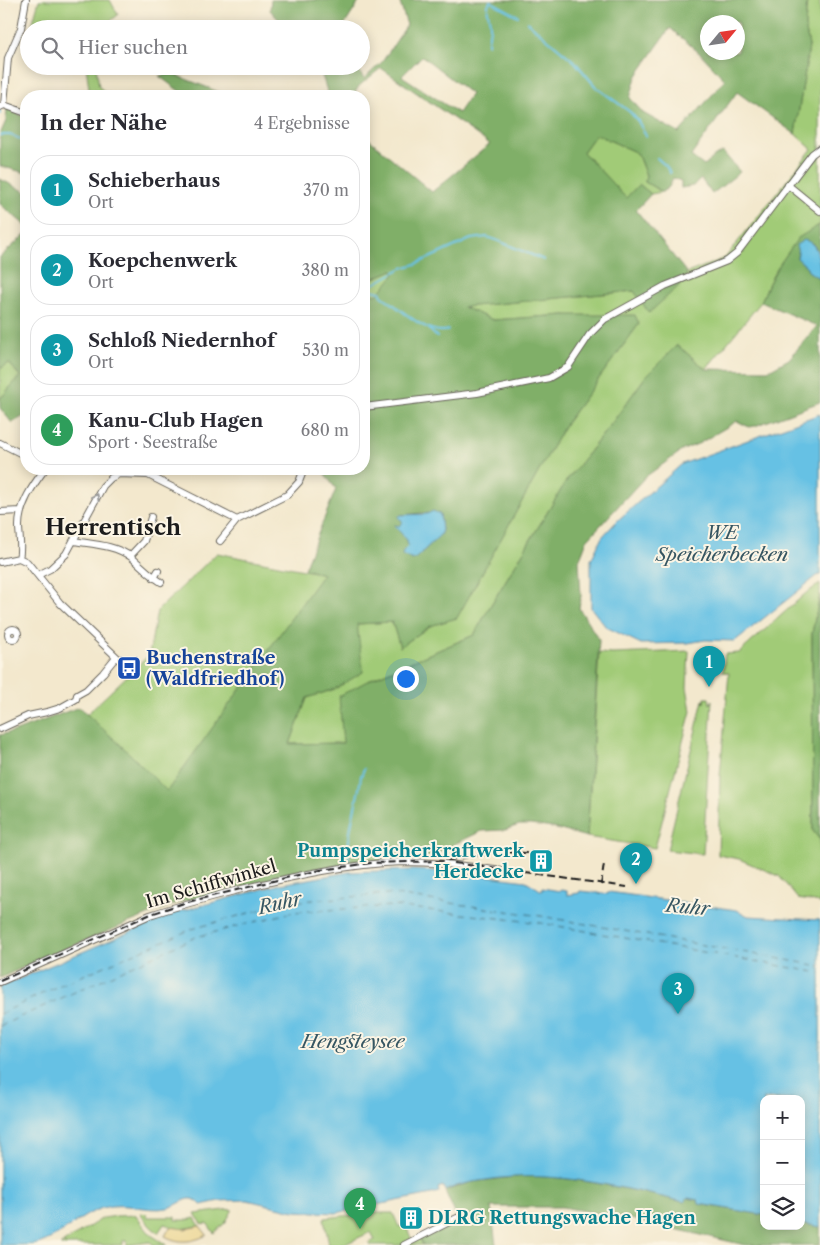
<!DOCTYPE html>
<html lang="de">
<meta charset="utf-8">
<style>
:root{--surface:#fff;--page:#f2f2f3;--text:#2b2b33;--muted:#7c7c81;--line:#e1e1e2;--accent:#b5179e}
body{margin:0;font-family:"Libre Caslon Text",serif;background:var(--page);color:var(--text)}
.controls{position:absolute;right:15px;bottom:15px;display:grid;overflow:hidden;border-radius:10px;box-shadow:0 2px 12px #0003}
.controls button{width:45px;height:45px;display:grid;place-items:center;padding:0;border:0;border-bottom:1px solid var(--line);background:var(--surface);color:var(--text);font:25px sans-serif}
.compass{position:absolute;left:700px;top:15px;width:45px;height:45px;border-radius:50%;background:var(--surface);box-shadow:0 2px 12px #0003;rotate:61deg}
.you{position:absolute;left:405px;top:678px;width:18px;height:18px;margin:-12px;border:4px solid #fff;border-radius:50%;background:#1a73e8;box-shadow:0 0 0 8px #1a73e833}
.badge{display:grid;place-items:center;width:32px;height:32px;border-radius:50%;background:var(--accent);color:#fff;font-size:16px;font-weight:700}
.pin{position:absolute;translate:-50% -41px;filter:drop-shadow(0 1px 2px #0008)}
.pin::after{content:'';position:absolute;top:26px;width:18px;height:15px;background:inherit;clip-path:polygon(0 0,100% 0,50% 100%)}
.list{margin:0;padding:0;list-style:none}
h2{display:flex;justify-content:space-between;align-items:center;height:65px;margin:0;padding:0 20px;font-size:21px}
h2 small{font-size:16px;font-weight:400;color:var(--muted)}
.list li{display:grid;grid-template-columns:32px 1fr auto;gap:15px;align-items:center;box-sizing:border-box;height:70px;margin:0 10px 10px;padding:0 10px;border:1px solid var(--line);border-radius:20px}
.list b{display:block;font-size:19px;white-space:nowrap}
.list p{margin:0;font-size:16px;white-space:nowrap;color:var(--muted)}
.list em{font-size:16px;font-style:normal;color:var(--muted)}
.icon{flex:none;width:28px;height:28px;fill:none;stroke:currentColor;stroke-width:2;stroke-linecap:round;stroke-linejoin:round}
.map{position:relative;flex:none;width:820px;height:1245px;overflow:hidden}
.search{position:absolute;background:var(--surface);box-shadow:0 2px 12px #0003;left:20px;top:20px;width:350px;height:55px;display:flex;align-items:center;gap:12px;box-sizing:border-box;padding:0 18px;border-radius:28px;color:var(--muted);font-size:19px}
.panel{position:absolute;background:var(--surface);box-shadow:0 2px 12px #0003;left:20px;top:90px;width:350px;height:385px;border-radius:20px}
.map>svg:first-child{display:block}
.green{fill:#a1cb77;stroke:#5e744a}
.forest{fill:#80af68;stroke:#4e6642;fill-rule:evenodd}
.sand{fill:#eeda9e;stroke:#857b5d}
.water{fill:#66c1e4;stroke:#416e80}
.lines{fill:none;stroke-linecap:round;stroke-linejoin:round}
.stream{stroke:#66c1e4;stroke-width:2}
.ferry{stroke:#365662;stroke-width:1;stroke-dasharray:6 5;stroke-linecap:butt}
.street-casing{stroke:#67635a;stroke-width:8}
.street{stroke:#fff;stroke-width:6}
.rail{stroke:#1c1c1c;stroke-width:2;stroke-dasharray:8 4;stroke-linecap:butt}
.oneway{stroke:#999}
.labels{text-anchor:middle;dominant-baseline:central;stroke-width:4;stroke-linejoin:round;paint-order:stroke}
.transit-label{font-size:18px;font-weight:bold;fill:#164399;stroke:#fcf5e5;text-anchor:start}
.culture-label{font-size:18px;font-weight:bold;fill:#0d838f;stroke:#fcf5e5;text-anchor:end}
.street-label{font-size:18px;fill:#1c1c1c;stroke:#fcf5e5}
.water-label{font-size:19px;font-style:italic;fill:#365662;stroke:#fcf5e5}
.district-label{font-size:22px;font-weight:bold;fill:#1c1c1c;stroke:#fcf5e5}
</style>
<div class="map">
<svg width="820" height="1245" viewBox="0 0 820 1245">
<rect width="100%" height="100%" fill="#fcf5e5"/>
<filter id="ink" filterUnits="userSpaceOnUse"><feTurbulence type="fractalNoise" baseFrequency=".02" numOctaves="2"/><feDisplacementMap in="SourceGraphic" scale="10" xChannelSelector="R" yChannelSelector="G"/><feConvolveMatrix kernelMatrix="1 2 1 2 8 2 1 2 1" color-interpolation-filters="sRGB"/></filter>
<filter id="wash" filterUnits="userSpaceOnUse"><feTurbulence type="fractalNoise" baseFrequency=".0096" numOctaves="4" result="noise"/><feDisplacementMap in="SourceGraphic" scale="20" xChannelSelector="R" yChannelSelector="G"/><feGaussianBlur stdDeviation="1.12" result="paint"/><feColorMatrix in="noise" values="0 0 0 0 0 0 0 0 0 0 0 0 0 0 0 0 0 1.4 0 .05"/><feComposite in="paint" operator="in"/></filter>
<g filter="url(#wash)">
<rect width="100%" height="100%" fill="#f3e8cd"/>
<path class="green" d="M39,0H110L118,15L100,29H31Z
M807,0H820V226L819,225L777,268L769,283L761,302L706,369L677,345L646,376L612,423L567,480L489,608L474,635L371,679L343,743L290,744L307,698L335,689L357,624L392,622L400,647L430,626L457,617L564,426L639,324L565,315L493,320L462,307L634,291L683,283L687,273L725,258L812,149L795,134L809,46L805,26Z
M86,66H96L99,87L107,93L130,96H90Z
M596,134L637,153L646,176L645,182L662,192L651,194L639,185L626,199L583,152Z
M393,270L395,274L377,296L364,292V279L374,278Z
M9,363L20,376L0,399V369Z
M217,553L324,574L167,792L126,750L86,715L149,655L157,611Z
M820,584V595L812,633L813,831L820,840V903L798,899L779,876L739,859L718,855L720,776L729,673L723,672L725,654L739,653L806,593Z
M689,651L687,687L691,711L655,848L587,837L599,653L612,654Z
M705,698H709L710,704L712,700L703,854L667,850L703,700L704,703Z
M232,1209V1211L225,1223L214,1233L207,1223L203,1225L195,1214Z
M141,1213L146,1214L148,1217H176V1220H187L195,1218L200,1226L180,1229L164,1224L158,1233L150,1226L141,1215Z
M373,1213H393L399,1227L405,1224L412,1240L419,1237L423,1245H370L369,1243L375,1240L371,1232L343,1245H329L324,1218Z
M135,1215L151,1235L167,1245H154L150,1242L127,1245V1240L123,1241V1245H60L103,1218L117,1216Z"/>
<path class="forest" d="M271,0H359V2L342,29H287L270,10Z
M399,0H807L805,26L809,46L795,134L737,92L691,156L704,166L715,156L723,152L740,172L712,194L701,179L693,186L681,188V181L673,178L669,187L662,192L645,182L646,175L637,153L596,134L583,152L626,198L639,184L651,194L636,210L687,273L683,282L649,313L634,291L463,307L493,320L565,315H635L639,324L564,426L457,618L430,626L400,647L392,622L357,624L363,672L335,689L307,698L290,744L343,743L339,696L371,679L474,635L489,608L567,480L612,423L646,376L677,345L706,369L769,370L789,359L817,326L761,302L769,283L777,268L798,238L819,225L820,253L812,243L798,251L797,258L807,267L808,271L820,279V402L755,426L749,427L737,421L700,443L683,450L645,477L587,540L579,561L581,596L579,608L599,640L587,837L553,828L531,825H519L505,830L482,831L429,856L366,862L302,871L177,903L55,953L0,978V735L16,731L79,707L126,750L167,791L323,574L304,569L336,489L321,469H364V292L377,295L395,274L393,270L374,278L364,279V135L432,192L490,144L381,68L359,86L353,96H324L327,91L319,66H356L364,79L382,62L407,25ZM708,22H738V52H708ZM670,28L702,55L725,80L679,133L643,113L630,98L636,77ZM422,56L471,94L458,113L402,76ZM422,513L440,514L442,530L440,535L417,557L403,551L408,546L407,540L395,525L399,526L403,522L401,515Z
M173,74L229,96H186L159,76Z
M7,108L26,118V173L0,166V134L6,121Z
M0,179L26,192V226L0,204Z
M26,234V415L12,423L0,408V399L20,376L9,363L0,369V257Z
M820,595V840L813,831L812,633Z
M522,1176C577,1176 631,1190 684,1202L688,1198L698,1200L699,1204L764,1215V1226H801V1223L820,1227V1245H745L626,1218L562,1207H491L496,1245H423L419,1237L457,1218L445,1191L471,1182Z"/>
<path class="sand" d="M200,1226L207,1235C193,1242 179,1244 165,1236L170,1227L185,1229Z"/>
<path class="water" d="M804,240C820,243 820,264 820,279L808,271L807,267L797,258L798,253L796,245Z
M820,414V575L817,576L735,641L705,640L688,643L641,644L606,627L591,608V560L602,537L618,520L682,464Z
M433,511L440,514L442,530L440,535L417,557L413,560L402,555L403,551L408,546L407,540L394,525L399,526L403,522L398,517L401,515L427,514Z
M413,870L458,872L526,881L542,891V888L560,891L561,890L567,891V895L579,893L580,891L608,894L609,892L737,910L748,916L820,920V1227L801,1223V1099H764V1215L699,1204L698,1200L688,1198L684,1202C619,1187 553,1169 486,1180C472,1182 458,1184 445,1191L443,1186L438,1188L439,1192L432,1194L336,1213L294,1211L247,1200L219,1201L201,1205C189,1191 182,1205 167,1208C146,1212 125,1201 102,1208C79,1216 62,1236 38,1244C28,1245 11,1245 0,1245V987L174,913L281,884L349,872Z"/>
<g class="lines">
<path class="stream" d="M527,22L575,62L596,87L630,112L638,121L646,136
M488,44C488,38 490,32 490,26C491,17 484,10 490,1L518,16
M0,114V111
M0,135H10L26,141
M657,158L666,166L670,173
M364,288L380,292L382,296C399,307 427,337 449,330
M367,288L402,268L416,264L471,239L487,237L496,240L544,260
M430,330L437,337
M349,859C346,831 358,803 361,776L364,769"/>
<path class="ferry" d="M0,1014L58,986L192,929L288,902L388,894L541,916L820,966
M0,1026L196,937L293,912L393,906L541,923L820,973"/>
</g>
</g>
<g filter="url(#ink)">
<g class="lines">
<defs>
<path id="street" d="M4,105L26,113
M0,107L4,105L8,58L21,28L26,0
M788,185L820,211
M364,407L477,393L549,378L568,367L590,334L605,319L665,286L727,261L737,253L812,154L820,148
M0,443L26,456
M0,512L21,511
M74,541C91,544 116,545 131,557C141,565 150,575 161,582
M220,541L237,520L287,495L299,482L304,469
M130,556L144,541L151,517
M19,558L27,562L60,603L126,666
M19,558C22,548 19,536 19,526C19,505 33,485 45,469
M0,562L19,558
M38,575L50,569L66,554L103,486L111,478L119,474L148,475L237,520
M154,578L158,571
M8 634a5 5 0 1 1 10 0a5 5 0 1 1-10 0Z
M0,729L28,716L47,712L60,708L76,699L77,695L86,690L103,673L116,657
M0,982L150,915C180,905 211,897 242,889C294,876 348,864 403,862C437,862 469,866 502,871
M404,1245L457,1218"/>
</defs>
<use href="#street" class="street-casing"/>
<use href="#street" class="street"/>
<path class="rail" d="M454,863L627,887
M601,885L604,864
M0,981L151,914L184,903L281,879L321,870L371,863L443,861L500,852L528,853"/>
</g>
<defs><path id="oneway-chevron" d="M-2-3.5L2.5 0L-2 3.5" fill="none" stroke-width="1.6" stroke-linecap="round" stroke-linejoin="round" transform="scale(1.25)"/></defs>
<use class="oneway" href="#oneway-chevron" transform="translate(96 497) rotate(-61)"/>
</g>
<defs>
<symbol id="bus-square" viewBox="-11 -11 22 22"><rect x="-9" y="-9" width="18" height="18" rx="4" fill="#1a4fb4" stroke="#fcf5e5"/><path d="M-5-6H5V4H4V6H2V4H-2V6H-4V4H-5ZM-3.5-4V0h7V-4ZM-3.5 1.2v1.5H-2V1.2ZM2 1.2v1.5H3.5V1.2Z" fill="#fff"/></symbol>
<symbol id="building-square" viewBox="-11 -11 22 22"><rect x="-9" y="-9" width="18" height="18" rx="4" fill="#0f9aa8" stroke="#fcf5e5"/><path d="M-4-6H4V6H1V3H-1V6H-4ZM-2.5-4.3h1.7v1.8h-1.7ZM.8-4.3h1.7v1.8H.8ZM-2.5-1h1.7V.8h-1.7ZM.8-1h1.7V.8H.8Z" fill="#fff"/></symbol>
</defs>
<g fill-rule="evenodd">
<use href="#bus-square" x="115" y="654" width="28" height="28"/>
<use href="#building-square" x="527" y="847" width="28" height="28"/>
<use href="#building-square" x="397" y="1204" width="28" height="28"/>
</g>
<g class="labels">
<g class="transit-label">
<text x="146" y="658">Buchenstraße<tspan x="146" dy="21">(Waldfriedhof)</tspan></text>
</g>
<g class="culture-label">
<text x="524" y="851">Pumpspeicherkraftwerk<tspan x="524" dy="21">Herdecke</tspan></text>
<text x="428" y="1218" text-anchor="start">DLRG Rettungswache Hagen</text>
</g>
<g class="street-label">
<text transform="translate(211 884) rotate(-16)">Im Schiffwinkel</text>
</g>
<g class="water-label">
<text x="722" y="532">WE<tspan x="722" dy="22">Speicherbecken</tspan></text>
<text transform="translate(280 903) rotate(-13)">Ruhr</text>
<text transform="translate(688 907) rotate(5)">Ruhr</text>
<text x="353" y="1041">Hengsteysee</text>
</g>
<g class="district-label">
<text x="113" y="527">Herrentisch</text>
</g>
</g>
</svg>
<div class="controls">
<button>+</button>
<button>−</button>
<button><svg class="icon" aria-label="layers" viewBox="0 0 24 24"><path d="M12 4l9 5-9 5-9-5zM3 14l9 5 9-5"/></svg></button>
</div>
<svg class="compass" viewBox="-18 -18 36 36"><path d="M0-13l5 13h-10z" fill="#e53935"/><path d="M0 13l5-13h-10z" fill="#7c7c81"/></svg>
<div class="you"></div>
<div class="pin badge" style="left:709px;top:687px;background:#0f9aa8">1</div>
<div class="pin badge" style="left:636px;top:884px;background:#0f9aa8">2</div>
<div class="pin badge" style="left:678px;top:1014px;background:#0f9aa8">3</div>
<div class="pin badge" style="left:360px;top:1229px;background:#2e9e5b">4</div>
<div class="search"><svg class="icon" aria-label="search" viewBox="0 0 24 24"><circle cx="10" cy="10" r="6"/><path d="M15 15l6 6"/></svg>Hier suchen</div>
<section class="panel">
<h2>In der Nähe<small>4 Ergebnisse</small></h2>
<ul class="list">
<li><span class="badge" style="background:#0f9aa8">1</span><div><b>Schieberhaus</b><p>Ort</p></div><em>370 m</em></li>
<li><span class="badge" style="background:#0f9aa8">2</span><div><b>Koepchenwerk</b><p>Ort</p></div><em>380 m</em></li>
<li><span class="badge" style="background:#0f9aa8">3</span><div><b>Schloß Niedernhof</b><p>Ort</p></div><em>530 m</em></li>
<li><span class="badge" style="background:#2e9e5b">4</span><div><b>Kanu-Club Hagen</b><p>Sport · Seestraße</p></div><em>680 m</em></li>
</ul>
</section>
</div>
